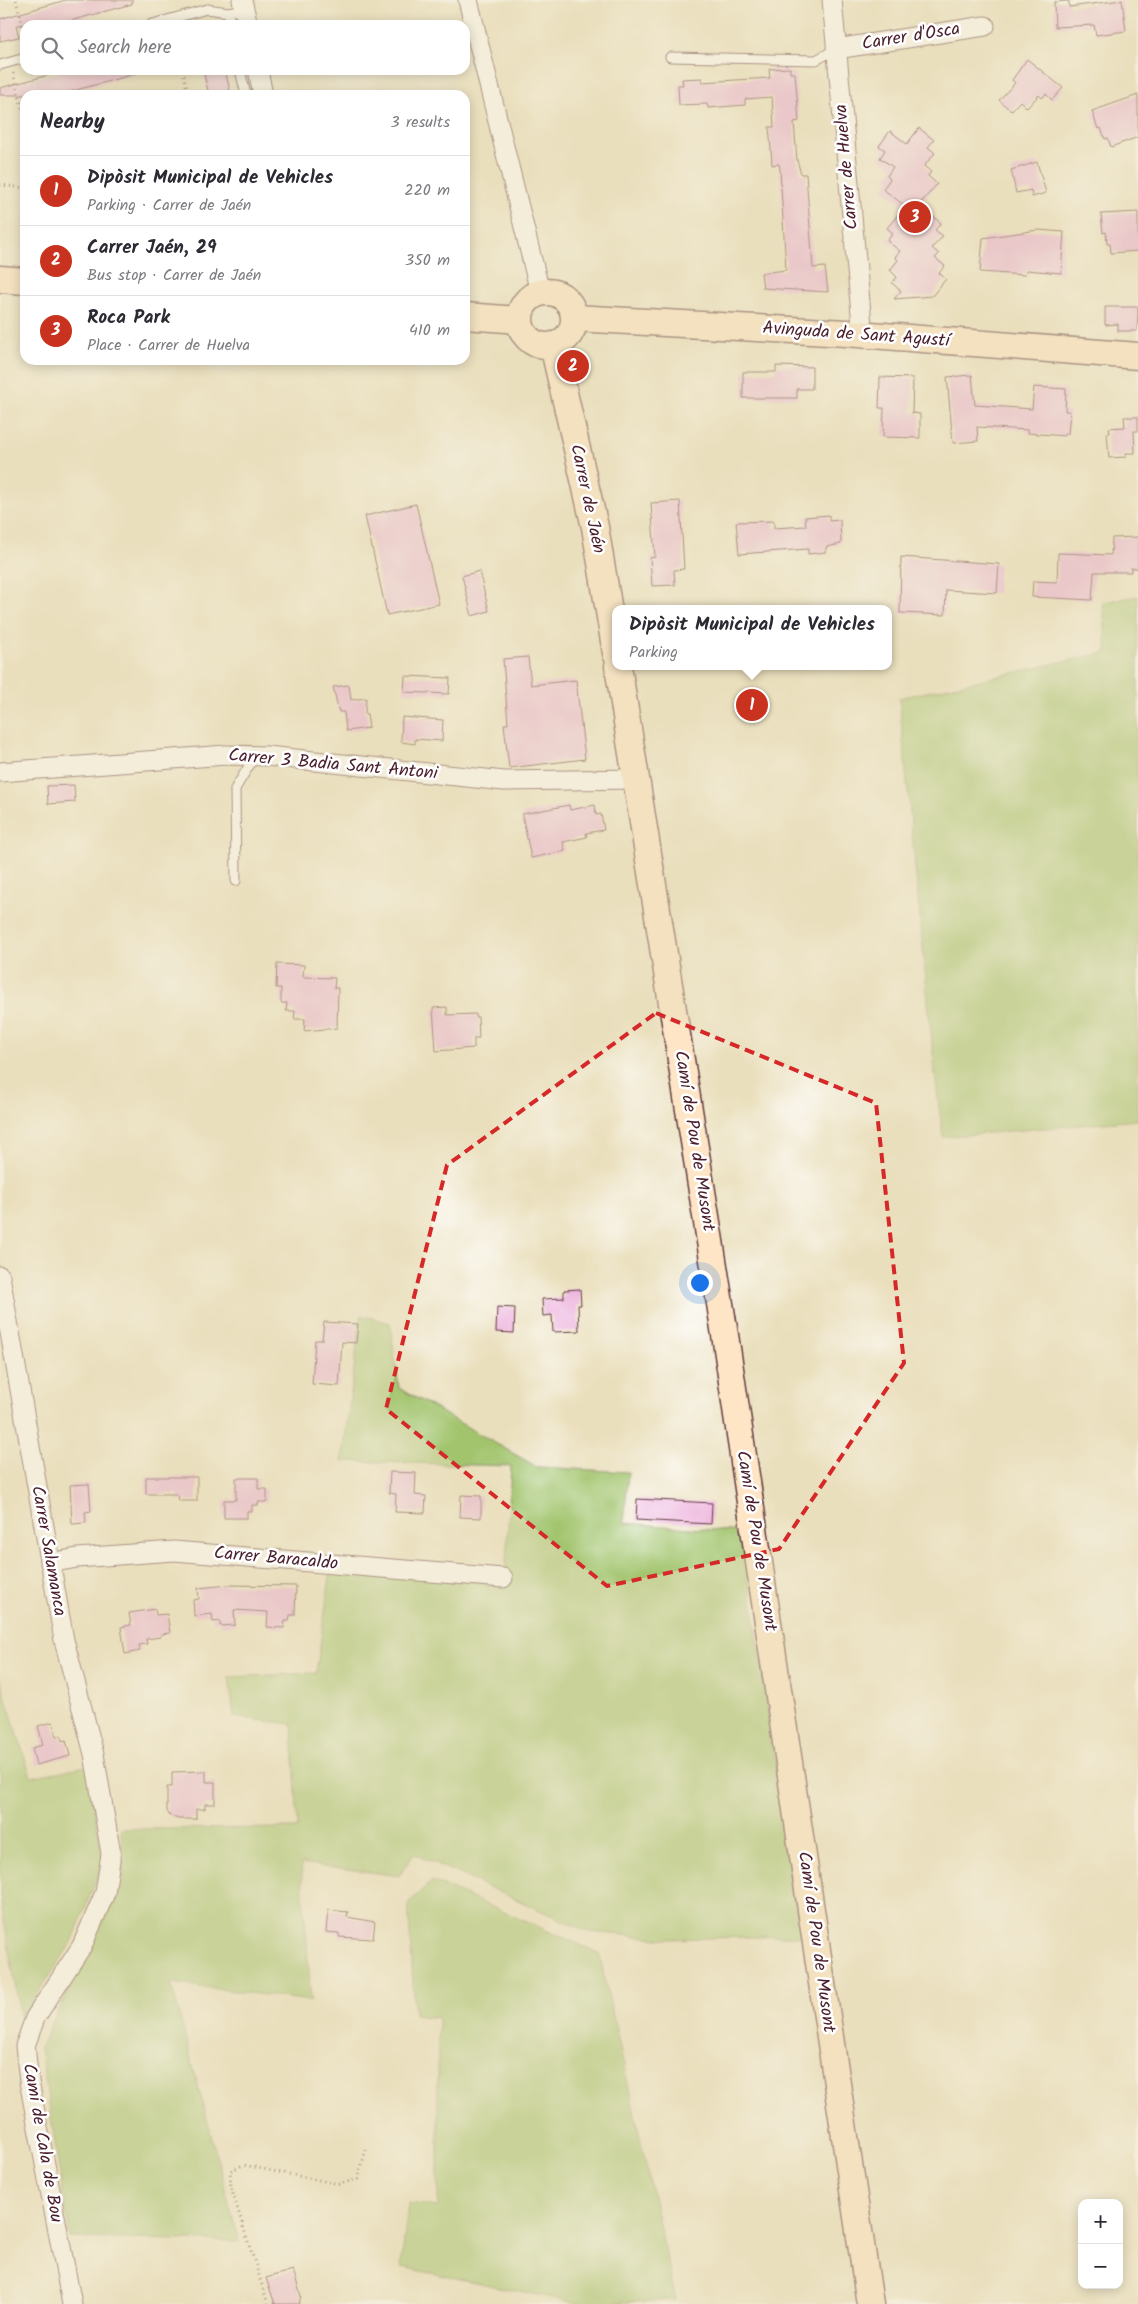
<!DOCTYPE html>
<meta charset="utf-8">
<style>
:root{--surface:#fff;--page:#f7f7f7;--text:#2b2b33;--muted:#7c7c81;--line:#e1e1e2;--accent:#c8321e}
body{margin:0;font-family:Kalam,sans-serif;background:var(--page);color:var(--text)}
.controls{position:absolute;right:15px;bottom:15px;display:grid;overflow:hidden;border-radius:10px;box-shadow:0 2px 12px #0003}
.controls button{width:45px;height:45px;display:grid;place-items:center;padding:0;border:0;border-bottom:1px solid var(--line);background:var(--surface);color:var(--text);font:25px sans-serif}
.you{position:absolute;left:699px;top:1282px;width:18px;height:18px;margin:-12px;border:4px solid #fff;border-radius:50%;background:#1a73e8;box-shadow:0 0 0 8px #1a73e833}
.badge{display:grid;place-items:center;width:32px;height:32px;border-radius:50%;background:var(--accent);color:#fff;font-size:16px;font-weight:700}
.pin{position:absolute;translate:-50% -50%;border:2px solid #fff;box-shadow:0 1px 5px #0006}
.popup{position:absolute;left:612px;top:605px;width:280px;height:65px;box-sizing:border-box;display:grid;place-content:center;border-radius:10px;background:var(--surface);filter:drop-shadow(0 1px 4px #0005);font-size:16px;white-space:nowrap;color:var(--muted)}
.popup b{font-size:19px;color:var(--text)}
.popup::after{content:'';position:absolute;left:50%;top:100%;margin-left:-10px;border:10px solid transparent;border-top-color:var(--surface)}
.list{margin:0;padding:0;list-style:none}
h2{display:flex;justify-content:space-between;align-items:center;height:65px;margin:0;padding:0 20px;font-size:21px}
h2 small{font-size:16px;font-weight:400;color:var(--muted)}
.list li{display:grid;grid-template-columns:32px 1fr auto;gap:15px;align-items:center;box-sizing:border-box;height:70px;padding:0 20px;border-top:1px solid var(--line)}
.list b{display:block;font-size:19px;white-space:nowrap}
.list p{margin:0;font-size:16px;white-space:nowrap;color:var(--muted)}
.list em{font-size:16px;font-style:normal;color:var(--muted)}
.icon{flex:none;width:28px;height:28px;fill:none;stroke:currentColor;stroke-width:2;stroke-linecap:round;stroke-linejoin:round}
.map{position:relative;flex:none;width:1138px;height:2304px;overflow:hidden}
.search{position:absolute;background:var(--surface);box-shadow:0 2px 12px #0003;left:20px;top:20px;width:450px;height:55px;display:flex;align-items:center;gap:12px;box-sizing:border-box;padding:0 18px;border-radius:15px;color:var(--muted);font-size:19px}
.panel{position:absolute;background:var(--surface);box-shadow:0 2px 12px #0003;left:20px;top:90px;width:450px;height:275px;border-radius:15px}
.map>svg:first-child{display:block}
.green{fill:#a2c46d;stroke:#76724c}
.building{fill:#ebacd9}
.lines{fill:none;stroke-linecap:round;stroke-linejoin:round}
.lane-casing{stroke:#623c41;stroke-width:11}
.street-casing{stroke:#623c41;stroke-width:21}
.secondary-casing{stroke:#623c41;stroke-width:29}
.path{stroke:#623c41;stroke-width:3;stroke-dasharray:1 4;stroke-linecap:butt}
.lane{stroke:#fff;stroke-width:9}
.street{stroke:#fff;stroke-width:19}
.secondary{stroke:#fee5c5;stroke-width:26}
.marked{fill:none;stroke:#d62828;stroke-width:4;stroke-dasharray:10 6;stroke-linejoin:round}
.labels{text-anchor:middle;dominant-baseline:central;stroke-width:5;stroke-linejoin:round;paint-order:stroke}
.street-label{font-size:18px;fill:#4a1f2b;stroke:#fff}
</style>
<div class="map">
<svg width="1138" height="2304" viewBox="0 0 1138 2304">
<rect width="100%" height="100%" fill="#fff"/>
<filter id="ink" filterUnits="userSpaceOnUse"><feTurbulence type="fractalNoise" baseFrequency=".02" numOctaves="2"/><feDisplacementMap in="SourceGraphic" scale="10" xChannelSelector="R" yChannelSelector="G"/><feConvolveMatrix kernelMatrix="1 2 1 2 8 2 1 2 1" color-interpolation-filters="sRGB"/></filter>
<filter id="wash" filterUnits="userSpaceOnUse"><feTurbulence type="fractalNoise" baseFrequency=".0096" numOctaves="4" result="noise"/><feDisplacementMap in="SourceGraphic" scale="20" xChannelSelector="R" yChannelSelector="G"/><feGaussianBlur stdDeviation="1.12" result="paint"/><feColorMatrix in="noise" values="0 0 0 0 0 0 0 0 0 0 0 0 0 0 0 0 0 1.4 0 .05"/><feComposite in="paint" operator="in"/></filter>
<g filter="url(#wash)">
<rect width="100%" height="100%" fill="#eadfbc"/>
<path class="green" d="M1138,596V1120L943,1137L935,1075L899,698L1107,652L1103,602Z
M361,1315L390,1323L399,1388L537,1467L628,1472L624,1523L742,1532L801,1936L668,1939L589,1932L414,1854L399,1876L301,1863L311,2001L171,1983L239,2241L70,2238L40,2048L123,1878L121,1829L298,1828L292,1724L234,1717L229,1677L316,1673L331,1569L505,1583L511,1466L342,1461Z
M0,1679L31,1777L87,1766L103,1862L72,1942L21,2019L0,1897Z
M432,1881L599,1953L676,2300L582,2304L401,2267L408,2203L438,2207V2018L415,2015L408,1903Z"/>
<g id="blocks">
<path class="building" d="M66,0H132V4L55,25H16L19,37L0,41V19Z
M1122,0L1126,31L1096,35L1094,25L1055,27L1054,2L1069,1V7Z
M1027,59L1063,88L1052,100L1046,94L1042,98L1039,95L1027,108L1020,101L1011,111L999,100L1015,83L1012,80Z
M790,68V73H795L799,121L794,122L797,160L801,174H806L813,268L825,267L828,292L763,288L761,273L786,270L780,170L779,164L772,165L771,150L769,127H774L772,97L745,99V105L708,108L707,104L679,105L678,85H683L682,79L702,78V82L770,78L769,69Z
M68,70H134L135,74L58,95H0V88Z
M203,70H225L231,95H209Z
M1138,95V137L1111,147L1108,138L1105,139L1101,128L1098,129L1092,111Z
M919,128L934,140L928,147L935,153L924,166L931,172L928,176L937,184L919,205L941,223L935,230L943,236L932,248L939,254L935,258L945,266L939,273L946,279L932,296L894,299L901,291L892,283L897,277L890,270L898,260L895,257L900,251L887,241L893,233L887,228L905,206L883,189L890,179L887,176L893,167L880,158L885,150L879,146L890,131L907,144Z
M1037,162L1046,193L1032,197L1031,190L1016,193L1011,170Z
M1138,212V251L1111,253L1110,244H1107L1106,232L1103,233L1101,214Z
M1038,230L1064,232L1061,273L1026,270L1025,275L980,272L983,238Z
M1105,307H1138L1137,331H1118V324L1105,325Z
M776,366L812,367V389H797V398H743V372H776Z
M972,375L975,405L1032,409L1034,387L1066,389L1065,411H1070L1068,434H1065V436L1027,433L1028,430L977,427L978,441L953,443L947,377Z
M880,377L913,378L912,413L920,414V438L883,437L884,408H879Z
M1124,417H1138V431H1134L1135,453H1126V457L1109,458L1107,433H1110L1109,428L1125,427Z
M680,501L684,569L674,570L675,585L652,586L650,558L655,557L651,503Z
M416,504L439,604L387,615L365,516Z
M829,515V521L840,520L841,544L826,547V552L808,554V549L739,554L736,522L774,521V528L806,526L805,517Z
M1138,537V568H1131V572H1094L1092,600L1032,597L1033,581L1057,582L1058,553L1111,555L1112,538Z
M901,557L999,564L997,593L946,590L945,615L900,613Z
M479,571L489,611L472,616L462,576Z
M528,657L531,685L576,680L585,759L509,768L504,724H508L503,659Z
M405,676L450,678L449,694L404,692Z
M349,685L351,700L366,698L365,714H367L369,728L346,731L344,712H339L333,687Z
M402,717L443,720L442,741L415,739V744L401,742Z
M74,785L75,802L48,804L47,786Z
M569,805L570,810L595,805L596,815L601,814L604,830L586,833L587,837L563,842L565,851L531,858L522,814Z
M277,964L304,965L303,977L335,978L334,988H338L337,1028L304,1031L305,1019H294L295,1011H286L287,1003H281V988H276Z
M447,1007V1015L476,1014V1017H478L479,1038H474V1048L436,1051L433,1008Z
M580,1289L581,1305H578L579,1331L553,1332L552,1315L543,1316L542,1299L564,1298V1290Z
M497,1307L515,1308L514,1333L496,1332Z
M324,1322L358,1324L356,1343L342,1342L339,1386L312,1384L315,1340H322Z
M390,1472L416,1473L415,1495L426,1496L425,1513L395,1512L396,1494L389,1493Z
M146,1477H197V1501H179L178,1494H146Z
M236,1478H258V1489H267V1502H258V1505H252V1511H247V1518H224V1500H236Z
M89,1484L91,1511L85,1512L86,1523L72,1524L70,1485Z
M461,1495L481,1496V1518L460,1517Z
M637,1499L712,1503L711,1524L636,1520Z
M229,1585L296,1586L295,1615H290L289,1621H285L284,1628L267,1627L268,1612L234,1610L235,1625L220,1626V1621L213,1622L212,1614L194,1616L193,1600L199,1599L198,1588Z
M155,1609L156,1615L167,1614L170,1633L161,1634V1637L146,1639L147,1644L139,1645L140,1651L125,1654L121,1627L131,1625L129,1613Z
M53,1722L56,1737L61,1736L62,1741L66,1740L70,1756L36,1765L32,1748L43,1745L38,1726Z
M206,1771V1782H215V1804H205V1809H196V1819H178L170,1816L167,1811V1787H172V1772Z
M328,1910L348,1912L347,1917L375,1922L373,1939L339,1937V1933L326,1932Z
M293,2270L301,2296L299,2304H275L266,2278Z"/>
</g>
</g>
<g filter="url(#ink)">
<use href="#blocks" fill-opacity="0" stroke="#623c41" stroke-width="1"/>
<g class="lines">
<defs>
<path id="lane" d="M228,12L231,25
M149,25L207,9L228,12L244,9
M670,57L816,60L836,49
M0,65L25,58
M240,70L246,95
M236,881L235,789L255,756"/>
<path id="street" d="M242,0L248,25
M468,0L540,292
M832,0L863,335
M836,49L985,26
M258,70L263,95
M0,772L226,755L267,756L504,781L636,779
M0,1276L64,1640L94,1754L111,1854L105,1893L82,1946L35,2018L25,2046L29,2081L72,2304
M50,1563L77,1558L174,1551L503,1578"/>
<path id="secondary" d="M0,279L25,281
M520 319a27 27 0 1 1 54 0a27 27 0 1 1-54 0Z
M465,316L519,320
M574,318L846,333L1138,356
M553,345L595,527L616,653
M618,666L725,1335L870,2304"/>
</defs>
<use href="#lane" class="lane-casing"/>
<use href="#street" class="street-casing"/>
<use href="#secondary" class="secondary-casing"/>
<path class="path" d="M16,0L25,33
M183,70L188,95
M13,73L25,118
M0,185L25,188
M268,2304L231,2188L230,2171L243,2165L339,2184L358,2179L366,2149"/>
<use href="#lane" class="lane"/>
<use href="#street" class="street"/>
<use href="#secondary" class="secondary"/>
</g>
</g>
<path d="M0 0H1138V2304H0ZM656,1013L876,1103L904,1363L779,1549L607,1586L386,1409L447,1165Z" fill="#eadfbc" fill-opacity=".55" fill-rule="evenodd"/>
<path class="marked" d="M656,1013L876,1103L904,1363L779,1549L607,1586L386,1409L447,1165Z"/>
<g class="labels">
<g class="street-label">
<text transform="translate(911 37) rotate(-9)">Carrer d'Osca</text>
<text transform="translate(847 167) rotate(-95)">Carrer de Huelva</text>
<text transform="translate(856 335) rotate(4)">Avinguda de Sant Agustí</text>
<text transform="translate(587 499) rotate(78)">Carrer de Jaén</text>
<text transform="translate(333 765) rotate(5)">Carrer 3 Badia Sant Antoni</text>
<text transform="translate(694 1141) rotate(81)">Camí de Pou de Musont</text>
<text transform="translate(756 1541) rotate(81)">Camí de Pou de Musont</text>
<text transform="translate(48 1551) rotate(80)">Carrer Salamanca</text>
<text transform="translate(276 1559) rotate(5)">Carrer Baracaldo</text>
<text transform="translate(816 1942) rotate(82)">Camí de Pou de Musont</text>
<text transform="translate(42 2143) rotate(80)">Camí de Cala de Bou</text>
</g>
</g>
</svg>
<div class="controls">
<button>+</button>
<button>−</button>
</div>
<div class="you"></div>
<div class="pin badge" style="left:752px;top:705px">1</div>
<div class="popup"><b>Dipòsit Municipal de Vehicles</b>Parking</div>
<div class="pin badge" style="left:573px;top:366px">2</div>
<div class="pin badge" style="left:915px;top:217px">3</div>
<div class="search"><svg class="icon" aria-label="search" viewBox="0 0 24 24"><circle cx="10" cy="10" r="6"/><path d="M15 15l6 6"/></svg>Search here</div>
<section class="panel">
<h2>Nearby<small>3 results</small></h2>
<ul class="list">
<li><span class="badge">1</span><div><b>Dipòsit Municipal de Vehicles</b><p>Parking · Carrer de Jaén</p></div><em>220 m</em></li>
<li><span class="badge">2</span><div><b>Carrer Jaén, 29</b><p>Bus stop · Carrer de Jaén</p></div><em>350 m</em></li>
<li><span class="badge">3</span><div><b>Roca Park</b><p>Place · Carrer de Huelva</p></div><em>410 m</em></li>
</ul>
</section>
</div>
